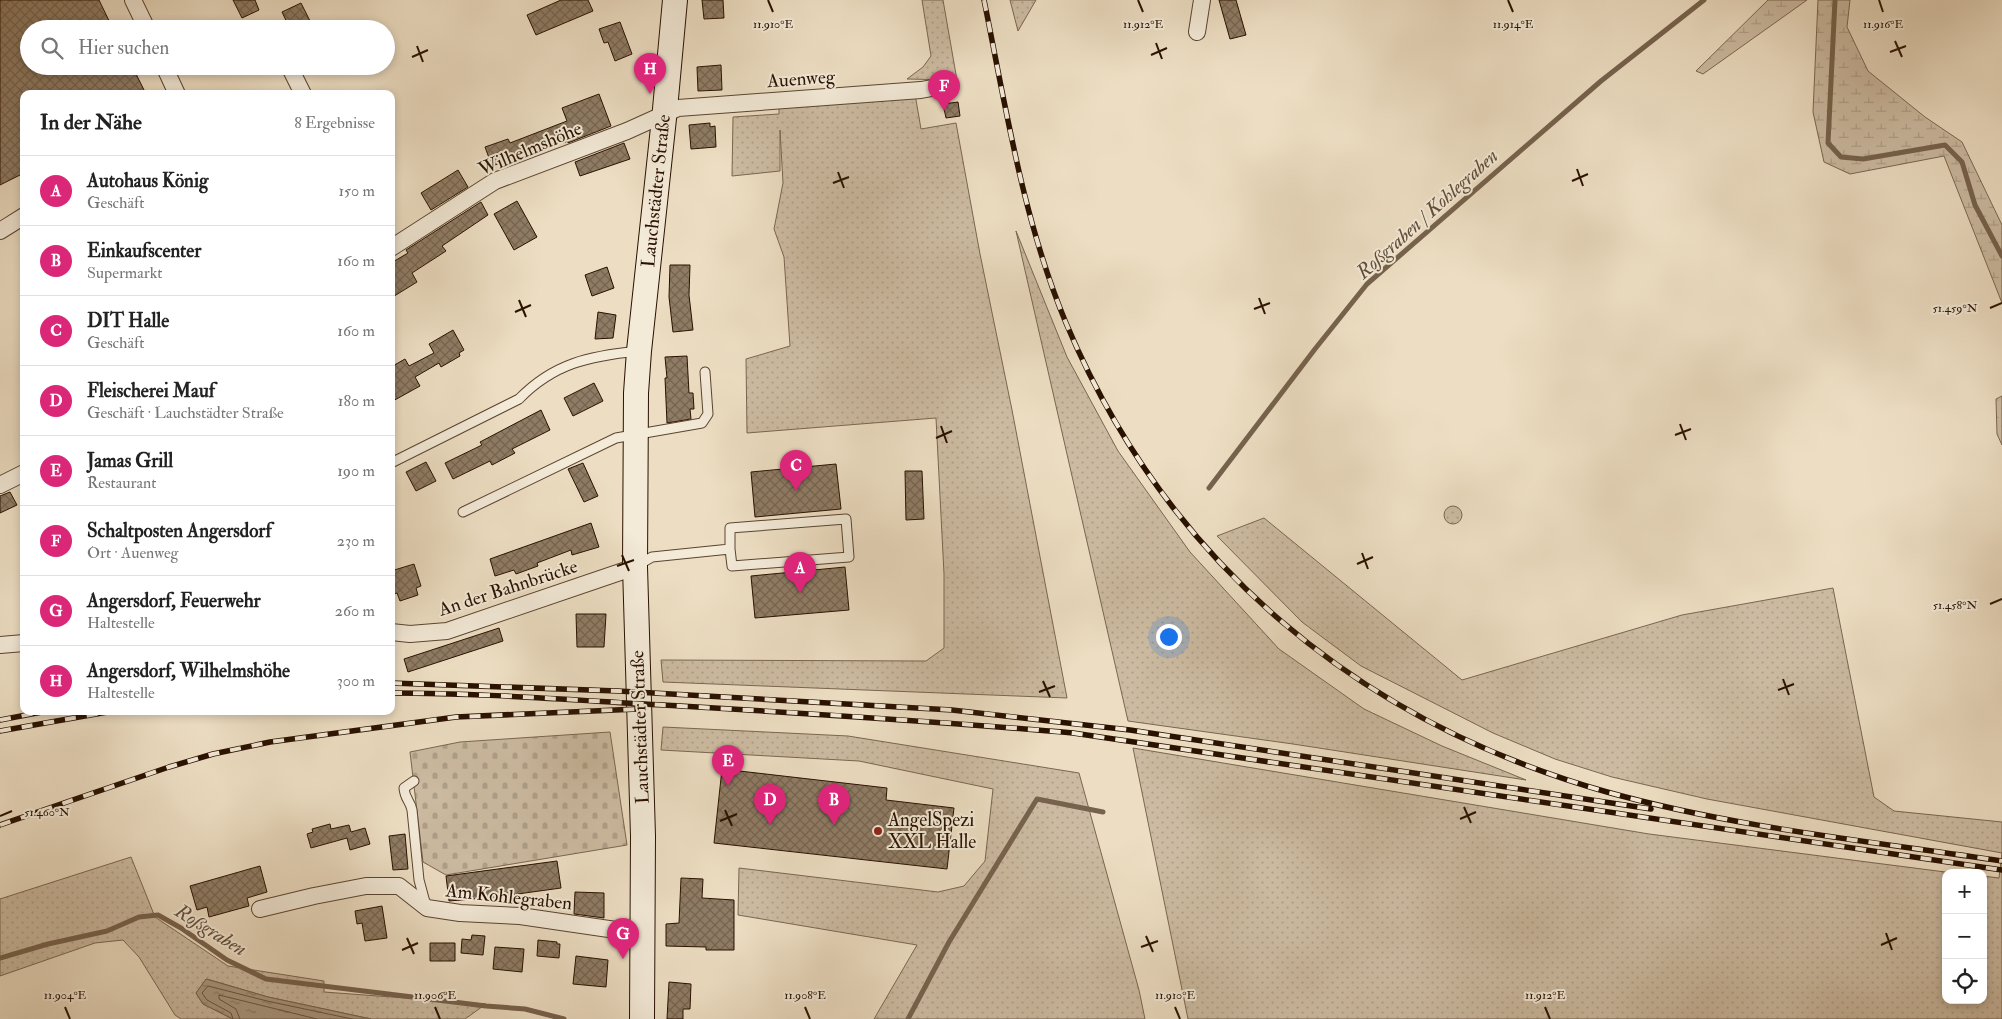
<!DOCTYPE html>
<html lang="de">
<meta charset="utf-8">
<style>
:root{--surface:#fff;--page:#f6f6f6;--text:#222;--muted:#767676;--line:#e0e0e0;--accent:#db2777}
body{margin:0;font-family:"IM FELL Double Pica",serif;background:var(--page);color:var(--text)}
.controls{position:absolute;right:15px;bottom:15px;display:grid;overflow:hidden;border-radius:10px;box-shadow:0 2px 8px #0003}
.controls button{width:45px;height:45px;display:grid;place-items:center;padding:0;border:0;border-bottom:1px solid var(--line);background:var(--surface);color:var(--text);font:25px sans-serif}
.you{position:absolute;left:1168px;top:636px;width:18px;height:18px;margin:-12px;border:4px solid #fff;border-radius:50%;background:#1a73e8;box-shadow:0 0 0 8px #1a73e833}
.badge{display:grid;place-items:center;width:32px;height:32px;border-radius:50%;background:var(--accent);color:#fff;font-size:16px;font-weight:700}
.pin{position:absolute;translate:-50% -41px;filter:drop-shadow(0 1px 2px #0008)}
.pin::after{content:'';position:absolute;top:26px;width:18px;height:15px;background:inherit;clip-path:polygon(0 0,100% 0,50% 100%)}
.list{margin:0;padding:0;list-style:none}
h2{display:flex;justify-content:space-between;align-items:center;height:65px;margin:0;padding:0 20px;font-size:21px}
h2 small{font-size:16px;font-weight:400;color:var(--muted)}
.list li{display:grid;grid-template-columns:32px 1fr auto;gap:15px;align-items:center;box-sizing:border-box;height:70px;padding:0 20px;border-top:1px solid var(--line)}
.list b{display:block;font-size:19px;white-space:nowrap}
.list p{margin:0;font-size:16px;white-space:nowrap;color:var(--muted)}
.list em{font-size:16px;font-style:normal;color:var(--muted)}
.icon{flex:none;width:28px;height:28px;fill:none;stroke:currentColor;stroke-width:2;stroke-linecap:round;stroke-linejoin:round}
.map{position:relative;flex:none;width:2002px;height:1019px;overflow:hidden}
.search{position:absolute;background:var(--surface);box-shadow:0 2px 8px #0003;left:20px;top:20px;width:375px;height:55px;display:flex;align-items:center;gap:12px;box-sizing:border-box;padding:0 18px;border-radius:28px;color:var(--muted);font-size:19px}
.panel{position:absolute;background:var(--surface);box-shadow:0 2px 8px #0003;left:20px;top:90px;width:375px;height:625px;border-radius:10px}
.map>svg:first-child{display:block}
.green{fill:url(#green-dots);stroke:#7a6651}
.wetland{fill:url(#wetland-marsh);stroke:#7a6651}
.cemetery{fill:url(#cemetery-stones);stroke:#7a6651}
.water{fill:url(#water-ripples);stroke:#76624d}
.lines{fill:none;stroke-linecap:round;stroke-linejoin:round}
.shore{stroke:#6a5440;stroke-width:1}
.stream{stroke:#76624d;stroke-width:5}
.building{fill:url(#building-cross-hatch);stroke:#291100}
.lane-casing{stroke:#5a4431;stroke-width:11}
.street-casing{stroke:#5a4431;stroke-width:18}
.secondary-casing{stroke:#291100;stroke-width:26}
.lane{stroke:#f3ead8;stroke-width:9}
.street{stroke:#f3ead8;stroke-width:16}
.secondary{stroke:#f3ead8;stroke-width:24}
.rail-casing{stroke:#291100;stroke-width:5.5}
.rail{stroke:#f3ead8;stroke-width:4;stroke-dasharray:11;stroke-linecap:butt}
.ticks{fill:none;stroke:#291100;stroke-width:2}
.poi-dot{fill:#8f2418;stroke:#f3ead8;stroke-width:2}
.labels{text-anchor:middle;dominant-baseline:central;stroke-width:4;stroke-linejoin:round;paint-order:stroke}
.street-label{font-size:19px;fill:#291100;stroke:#f3ead8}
.poi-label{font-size:19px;fill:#291100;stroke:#f3ead8;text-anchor:start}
.water-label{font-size:20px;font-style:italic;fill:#634e3a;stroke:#f3ead8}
.ticks-label{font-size:12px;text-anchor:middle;fill:#291100;stroke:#f3ead8;stroke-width:4;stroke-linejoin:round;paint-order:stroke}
</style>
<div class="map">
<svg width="2002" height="1019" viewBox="0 0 2002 1019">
<defs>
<pattern id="green-dots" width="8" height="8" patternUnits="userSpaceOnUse" patternTransform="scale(1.25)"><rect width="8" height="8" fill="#ccbba2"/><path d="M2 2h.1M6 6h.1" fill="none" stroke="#afa08a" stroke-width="1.8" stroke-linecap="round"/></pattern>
<pattern id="wetland-marsh" width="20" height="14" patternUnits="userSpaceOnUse" patternTransform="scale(1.25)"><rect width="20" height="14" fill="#ccbba2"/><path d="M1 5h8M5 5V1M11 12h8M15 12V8" fill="none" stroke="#afa08a"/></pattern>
<pattern id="cemetery-stones" width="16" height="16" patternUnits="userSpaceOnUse" patternTransform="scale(1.25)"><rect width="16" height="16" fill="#ccbba2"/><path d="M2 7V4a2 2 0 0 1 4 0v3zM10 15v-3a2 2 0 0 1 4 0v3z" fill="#afa08a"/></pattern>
<pattern id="water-ripples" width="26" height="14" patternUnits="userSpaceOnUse" patternTransform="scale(1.25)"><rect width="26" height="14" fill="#aa9881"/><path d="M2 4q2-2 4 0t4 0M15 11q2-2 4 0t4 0" fill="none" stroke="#8a7b67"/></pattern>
<pattern id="building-cross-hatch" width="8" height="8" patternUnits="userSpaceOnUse" patternTransform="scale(1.25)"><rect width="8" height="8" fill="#8f7c65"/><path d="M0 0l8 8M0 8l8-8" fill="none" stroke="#756451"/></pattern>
</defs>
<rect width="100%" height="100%" fill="#eddec3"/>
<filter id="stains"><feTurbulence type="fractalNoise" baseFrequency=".004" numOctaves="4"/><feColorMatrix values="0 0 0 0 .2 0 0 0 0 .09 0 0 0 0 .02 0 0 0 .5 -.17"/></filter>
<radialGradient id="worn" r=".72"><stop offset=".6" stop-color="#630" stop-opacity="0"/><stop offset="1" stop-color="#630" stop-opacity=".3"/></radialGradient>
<path class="green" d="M922,0H943L958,86L954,80L907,79L923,67L931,56Z
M1010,0H1036L1018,31Z
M915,94L921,129L956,123L980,254L1012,410L1067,698L663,682L661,660L926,661L944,648V574L936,418L747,433L746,359L790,346L784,257L774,229L783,183L780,130V171L732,176L733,117L779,114V104Z
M1016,231L1067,357L1118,451L1190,552L1279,649L1364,709L1442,746L1526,780L1293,744L1128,721Z
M1444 515a9 9 0 1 1 18 0a9 9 0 1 1-18 0Z
M1264,518L1462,680L1682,615L1833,588L1874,797L1894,811L2002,822V1019H1188L1133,748L1649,834L1953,873H1946V1000H1983V876L1999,878L2002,853L1707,799L1612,777L1555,759L1493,733L1361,666L1302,622L1217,536Z
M663,727L848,736L1079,773L1139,990L1145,1019H874L917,945L738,915L739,868L938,892L964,886L985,861L993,789L859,761L661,750Z
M131,857L155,917L228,966L324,981V992L486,1004L465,1019H371L268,997L207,979L196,993L203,1004L233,1019H181L175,1015L139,957L123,940L95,943L0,976V899Z"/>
<path class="wetland" d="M1768,0H1807L1703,74L1696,71Z
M1818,0H1850L1847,27L1868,71L1925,117L1962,142L2002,225V303L1944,156L1850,174L1824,162L1813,112Z
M2002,396V445L1997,434L1996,399Z"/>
<path class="cemetery" d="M610,732L627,845L446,875L423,862L410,752L460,742Z"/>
<path class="water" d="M206,979L268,997L371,1019H233L203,1004L196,993Z"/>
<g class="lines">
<path class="shore" d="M233,1019L231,1013L207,1000L202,993L208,986L267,1001L352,1019
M240,1019L236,1009L219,999V995L317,1019"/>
<path class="stream" d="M1835,0L1828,143L1841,157L1863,159L1945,145L1962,162L1975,205L2002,256
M1209,488L1315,349L1367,284L1601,81L1704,0
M0,958L48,944L107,931L139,917L158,915L181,928L227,960L266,979L486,1006L525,1009L564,1019
M908,1019L949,942L1037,799L1103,812"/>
</g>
<path class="building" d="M0,0H99L113,29H29V66H132L146,94H24V173L0,185Z
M233,0H255L259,10L242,18Z
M561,0H588L593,11L536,35L527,15Z
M702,0H723L724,18L704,19Z
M1219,0H1236L1246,35L1230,39Z
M301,3L312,25L303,29H290L282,12Z
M620,22L632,54L615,61L608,42L604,43L599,29Z
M721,65L722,90L698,91L697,67Z
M599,94L611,126L568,143V141L563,143L562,141L492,166L485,147L508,139L510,143L567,121L562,108Z
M958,102L960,116L946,118L943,104Z
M710,123V127L715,126L716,147L691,149L689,125Z
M624,143L630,159L580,176L575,162Z
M458,170L468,187L431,210L421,193Z
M517,201L537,237L514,250L494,214Z
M481,202L488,215L442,246L446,251L412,273L417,282L391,298V263L408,253L406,250Z
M670,265H690L689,295L693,330L673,332L669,297Z
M607,267L614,288L592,296L585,275Z
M598,312L616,315L613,338L595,339Z
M453,330L464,350L459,353L460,356L441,367L439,363L415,377L420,386L391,402V367L405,359L409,366L434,353L429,344Z
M687,356L689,393H693L694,409H690L691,419L667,423L665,378H667L665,357Z
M594,383L603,401L573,416L564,398Z
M541,410L550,430L512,449L515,453L492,465L490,461L453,479L445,463L482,445L480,442Z
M426,462L436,481L416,491L406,472Z
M583,463L598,496L584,502L568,469Z
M836,464L841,509L755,517L751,472Z
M905,471H922L924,519L906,520Z
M10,492L17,505L0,513V496Z
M591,523L599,547L572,555L571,550L537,563L538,566L516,574L514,570L495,576L490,559Z
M414,564L421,586L416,588L418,595L400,601L397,593L391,595V571Z
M845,567L849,610L755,618L751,576Z
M576,614H606L604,647H577Z
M499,628L503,641L408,672L404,659Z
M722,769L887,788L886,800L954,808L947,869L714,843Z
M330,824L331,829L349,825L351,832L365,828L370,844L350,850L347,838L311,848L307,834L313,832L312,829Z
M405,834L408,869L393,870L389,836Z
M557,861L561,888L496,897L449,901L446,876Z
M260,866L267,892L247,898L249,906L209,917L207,907L197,910L190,886Z
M681,878L703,879L702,898L734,900V950H706V947L666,946V924L679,923Z
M575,892L604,893V918L574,914Z
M382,906L387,938L365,941L362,923L357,924L355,911Z
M472,935L485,936L483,955L461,953L462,939L471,940Z
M538,940L557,942V944H560L559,958L537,956Z
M430,943H455V961H430Z
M495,947L524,949L522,972L493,969Z
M576,956L608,960L606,987L573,984Z
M669,982L691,984L690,1009H683V1019H667Z"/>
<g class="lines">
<defs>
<path id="lane" d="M391,463L519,399C554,363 590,356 638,351
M463,512L616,438L702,423L708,414L705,372
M638,565L652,557L730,549V528L846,519L849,557L732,566L730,549
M414,781L404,788C405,800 410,800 412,810L419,880L426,906"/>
<path id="street" d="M133,0L147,29
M1197,32L1202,0
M164,66L177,94
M289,66L303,94
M0,231L24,216
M391,248L495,181L627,131L678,108L921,90L943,86
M0,485L24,473
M391,632L410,634L447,631L635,567
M0,645L24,643
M260,909L314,896L366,886H399L427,908L460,913L520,916L643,934"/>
<path id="secondary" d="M642,1019L643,836L635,567L636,393L639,351L665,109L675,0"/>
</defs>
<use href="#lane" class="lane-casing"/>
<use href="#street" class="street-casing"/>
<use href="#secondary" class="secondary-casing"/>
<use href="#lane" class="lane"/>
<use href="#street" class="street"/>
<use href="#secondary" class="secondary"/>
<defs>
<path id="rail" d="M984,0C1006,108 1023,220 1066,323C1167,563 1359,722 1607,792C1736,828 1870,841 2002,861
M391,683L618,691L952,710L1130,730L1651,809
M391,693C482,693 572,700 663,705C800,713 936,721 1073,733L2002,870
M0,720L47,711
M0,731L113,711
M0,825L169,767L213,754L270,742L456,717L638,709"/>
</defs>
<use href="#rail" class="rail-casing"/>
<use href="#rail" class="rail"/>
</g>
<path class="ticks" d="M768,0L773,12M1138,0L1143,12M1508,0L1513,12M1879,0L1883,12M1895,41L1902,57M1156,43L1162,59M417,46L423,62M1890,52L1906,46M1151,55L1167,48M412,57L428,50M1577,169L1583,186M838,172L844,188M1572,181L1588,174M833,183L849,177M1259,298L1265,314M519,300L526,317M1990,308L2002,303M1254,309L1270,303M515,312L531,305M1680,424L1686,440M941,426L947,443M1675,435L1691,429M936,438L952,431M1362,553L1368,569M622,555L629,571M1357,564L1373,557M617,566L634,560M1990,604L2002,599M1783,679L1789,695M1043,681L1050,697M1778,690L1794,684M1039,692L1055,686M1464,807L1471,823M725,810L732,826M0,816L12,811M1460,819L1476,812M720,821L737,814M1886,933L1892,950M1146,936L1153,952M407,938L414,954M1881,945L1897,938M1141,947L1158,941M402,950L418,943M65,1007L70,1019M435,1007L440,1019M805,1007L810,1019M1175,1007L1180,1019M1545,1007L1550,1019"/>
<circle class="poi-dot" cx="878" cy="831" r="5"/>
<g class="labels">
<g class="street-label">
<text transform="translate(801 79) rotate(-4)">Auenweg</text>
<text transform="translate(530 149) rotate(-23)">Wilhelmshöhe</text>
<text transform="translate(656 191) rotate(-84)">Lauchstädter Straße</text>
<text transform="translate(508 588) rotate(-18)">An der Bahnbrücke</text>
<text transform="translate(640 727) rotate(-92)">Lauchstädter Straße</text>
<text transform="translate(509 897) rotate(6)">Am Kohlegraben</text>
</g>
<g class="poi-label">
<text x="888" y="820">AngelSpezi<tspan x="888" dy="22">XXL Halle</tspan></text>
</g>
<g class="water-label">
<text transform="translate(1427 214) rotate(-42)">Roßgraben / Kohlegraben</text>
<text transform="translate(211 930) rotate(32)">Roßgraben</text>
</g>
</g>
<g class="ticks-label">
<text x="773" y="28">11.910°E</text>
<text x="1143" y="28">11.912°E</text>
<text x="1513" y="28">11.914°E</text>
<text x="1883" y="28">11.916°E</text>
<text x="1955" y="312">51.459°N</text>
<text x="1955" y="609">51.458°N</text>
<text x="47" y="816">51.460°N</text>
<text x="65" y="999">11.904°E</text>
<text x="435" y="999">11.906°E</text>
<text x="805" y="999">11.908°E</text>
<text x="1175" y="999">11.910°E</text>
<text x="1545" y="999">11.912°E</text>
</g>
<rect width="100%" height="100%" filter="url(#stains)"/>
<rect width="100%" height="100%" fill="url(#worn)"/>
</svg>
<div class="controls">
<button>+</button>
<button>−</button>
<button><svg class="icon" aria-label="locate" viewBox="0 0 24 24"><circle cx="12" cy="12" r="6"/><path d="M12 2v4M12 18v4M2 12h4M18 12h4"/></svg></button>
</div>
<div class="you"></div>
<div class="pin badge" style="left:800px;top:593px">A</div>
<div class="pin badge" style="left:834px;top:825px">B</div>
<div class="pin badge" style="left:796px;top:491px">C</div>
<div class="pin badge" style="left:770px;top:825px">D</div>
<div class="pin badge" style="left:728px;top:786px">E</div>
<div class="pin badge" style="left:944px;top:111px">F</div>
<div class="pin badge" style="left:623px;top:959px">G</div>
<div class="pin badge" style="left:650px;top:94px">H</div>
<div class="search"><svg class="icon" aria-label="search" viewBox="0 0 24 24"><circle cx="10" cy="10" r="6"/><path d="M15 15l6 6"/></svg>Hier suchen</div>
<section class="panel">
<h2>In der Nähe<small>8 Ergebnisse</small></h2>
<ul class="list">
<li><span class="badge">A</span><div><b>Autohaus König</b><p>Geschäft</p></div><em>150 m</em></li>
<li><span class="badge">B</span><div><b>Einkaufscenter</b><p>Supermarkt</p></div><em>160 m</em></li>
<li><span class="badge">C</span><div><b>DIT Halle</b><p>Geschäft</p></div><em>160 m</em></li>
<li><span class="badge">D</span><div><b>Fleischerei Mauf</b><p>Geschäft · Lauchstädter Straße</p></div><em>180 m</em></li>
<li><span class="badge">E</span><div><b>Jamas Grill</b><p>Restaurant</p></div><em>190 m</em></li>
<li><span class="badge">F</span><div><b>Schaltposten Angersdorf</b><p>Ort · Auenweg</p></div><em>230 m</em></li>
<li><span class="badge">G</span><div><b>Angersdorf, Feuerwehr</b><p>Haltestelle</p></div><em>260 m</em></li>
<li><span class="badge">H</span><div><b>Angersdorf, Wilhelmshöhe</b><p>Haltestelle</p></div><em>300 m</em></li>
</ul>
</section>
</div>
